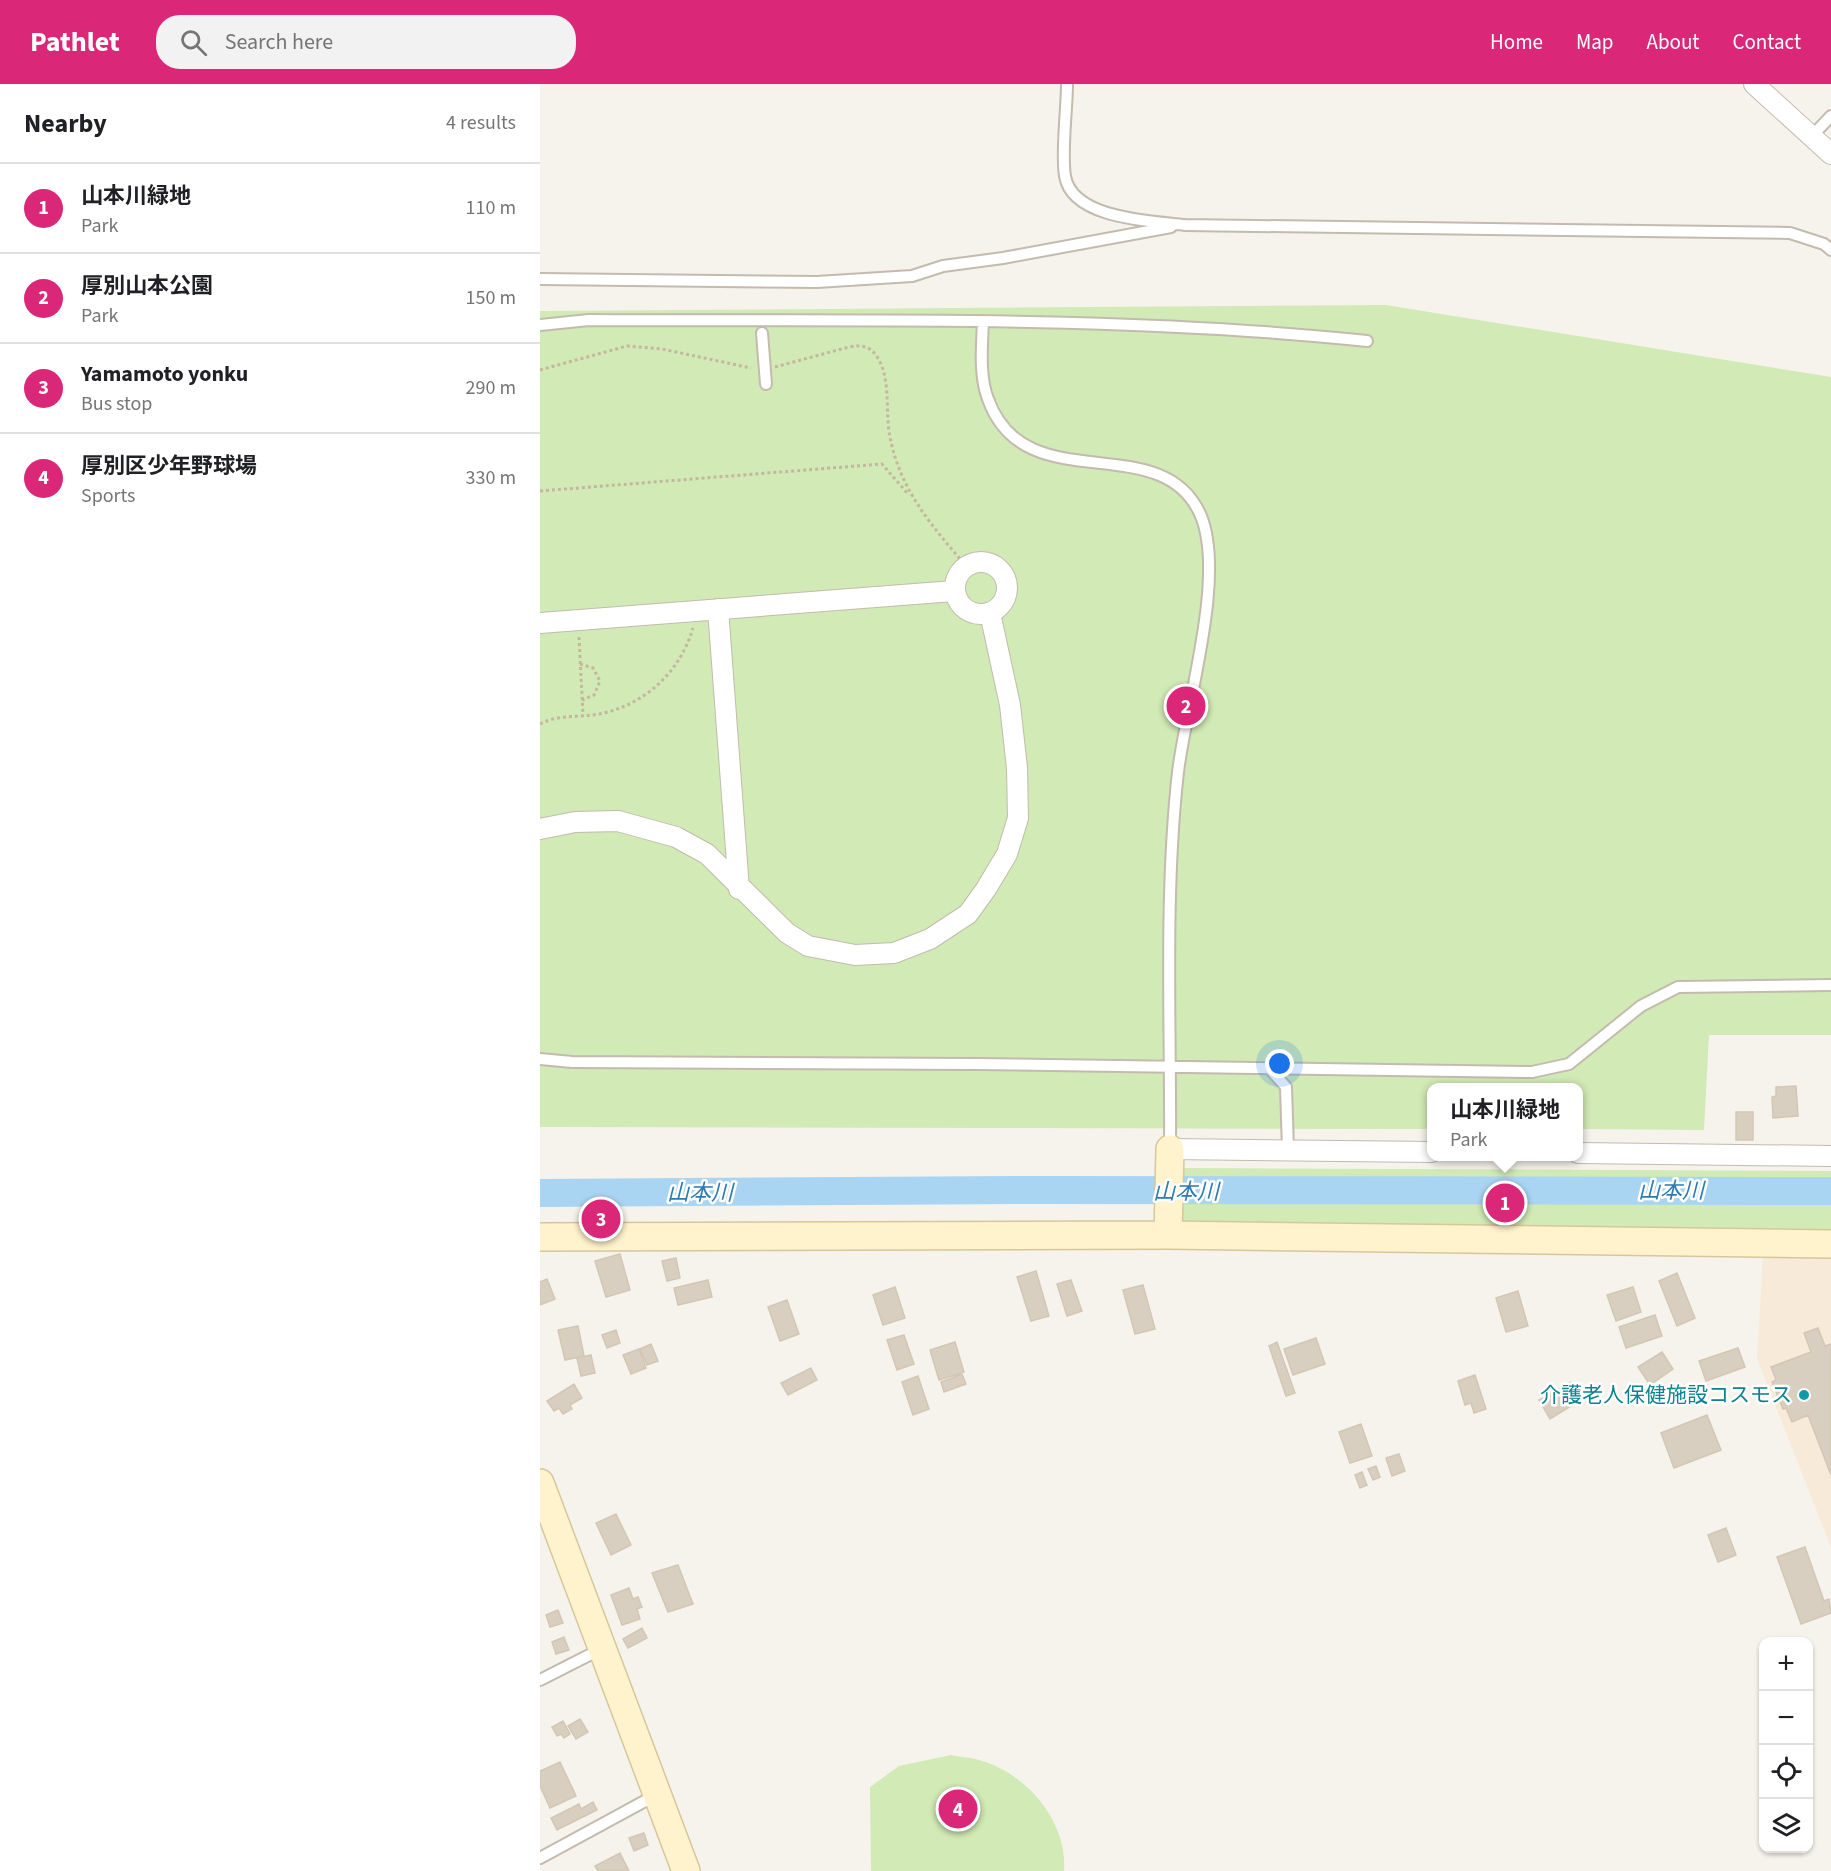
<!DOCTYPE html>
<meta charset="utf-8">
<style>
:root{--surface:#fff;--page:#f2f2f2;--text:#202124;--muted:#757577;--line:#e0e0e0;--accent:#db2777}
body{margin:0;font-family:"Source Sans 3","Noto Sans JP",sans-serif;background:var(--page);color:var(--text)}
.controls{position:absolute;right:18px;bottom:18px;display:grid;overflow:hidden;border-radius:12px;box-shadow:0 2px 4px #0004}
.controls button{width:54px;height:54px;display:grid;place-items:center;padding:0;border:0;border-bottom:2px solid var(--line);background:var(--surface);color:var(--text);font:30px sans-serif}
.you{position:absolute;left:740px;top:980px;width:21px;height:21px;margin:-15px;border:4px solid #fff;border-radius:50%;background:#1a73e8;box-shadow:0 0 0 9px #1a73e833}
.badge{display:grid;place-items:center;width:39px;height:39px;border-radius:50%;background:var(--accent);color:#fff;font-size:20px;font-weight:700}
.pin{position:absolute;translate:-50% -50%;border:3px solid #fff;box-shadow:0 2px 6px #0006}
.popup{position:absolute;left:887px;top:999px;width:156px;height:78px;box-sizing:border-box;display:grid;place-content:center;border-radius:12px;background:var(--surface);filter:drop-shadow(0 2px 4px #0005);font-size:20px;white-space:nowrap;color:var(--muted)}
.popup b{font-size:22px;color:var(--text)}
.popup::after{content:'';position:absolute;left:50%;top:100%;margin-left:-12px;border:12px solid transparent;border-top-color:var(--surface)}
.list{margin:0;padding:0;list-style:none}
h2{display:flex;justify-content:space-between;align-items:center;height:78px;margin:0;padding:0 24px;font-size:26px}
h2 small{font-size:20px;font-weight:400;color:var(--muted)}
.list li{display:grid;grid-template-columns:39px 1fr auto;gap:18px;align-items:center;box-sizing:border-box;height:90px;padding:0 24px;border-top:2px solid var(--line)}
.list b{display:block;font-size:22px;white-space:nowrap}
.list p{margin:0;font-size:20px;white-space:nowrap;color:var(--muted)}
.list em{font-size:20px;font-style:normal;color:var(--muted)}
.icon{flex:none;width:33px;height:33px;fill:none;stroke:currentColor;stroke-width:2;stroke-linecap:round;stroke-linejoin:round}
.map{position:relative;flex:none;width:1291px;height:1787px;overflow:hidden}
header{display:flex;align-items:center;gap:36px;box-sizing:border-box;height:84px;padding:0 30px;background:var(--accent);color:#fff}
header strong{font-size:28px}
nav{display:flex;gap:33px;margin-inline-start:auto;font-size:21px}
.search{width:420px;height:54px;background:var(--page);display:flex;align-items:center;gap:15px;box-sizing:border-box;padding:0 21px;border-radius:24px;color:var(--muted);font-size:22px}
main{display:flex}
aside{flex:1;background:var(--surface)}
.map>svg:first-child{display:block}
.commercial{fill:#f7ead8}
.green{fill:#d2eab5}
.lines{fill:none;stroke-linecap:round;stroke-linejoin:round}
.river{stroke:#a9d4f2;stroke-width:28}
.building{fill:#d8cfc1;stroke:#d3c7b4;stroke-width:1.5}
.lane-casing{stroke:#c2bbae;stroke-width:14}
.street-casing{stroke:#c2bbae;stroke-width:22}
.secondary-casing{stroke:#d6c79b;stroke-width:30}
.path{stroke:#c4b79f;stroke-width:3;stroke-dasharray:3 3;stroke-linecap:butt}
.lane{stroke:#fff;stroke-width:10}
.street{stroke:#fff;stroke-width:20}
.secondary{stroke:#fff3cd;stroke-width:27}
.culture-dot{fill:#0f9aa8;stroke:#fff;stroke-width:2}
.labels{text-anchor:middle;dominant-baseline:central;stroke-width:5;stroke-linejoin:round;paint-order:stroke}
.culture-label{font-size:21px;fill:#0d838f;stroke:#fff;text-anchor:end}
.water-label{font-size:22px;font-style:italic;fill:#2e7ab2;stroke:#fff}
</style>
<header>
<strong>Pathlet</strong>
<div class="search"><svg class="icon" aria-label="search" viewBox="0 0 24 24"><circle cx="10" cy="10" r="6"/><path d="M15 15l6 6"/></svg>Search here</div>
<nav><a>Home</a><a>Map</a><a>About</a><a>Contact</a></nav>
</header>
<main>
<aside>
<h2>Nearby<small>4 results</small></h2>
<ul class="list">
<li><span class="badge">1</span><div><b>山本川緑地</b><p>Park</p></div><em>110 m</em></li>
<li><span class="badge">2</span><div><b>厚別山本公園</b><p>Park</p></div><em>150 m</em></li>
<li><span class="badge">3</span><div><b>Yamamoto yonku</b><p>Bus stop</p></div><em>290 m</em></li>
<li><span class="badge">4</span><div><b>厚別区少年野球場</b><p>Sports</p></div><em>330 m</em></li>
</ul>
</aside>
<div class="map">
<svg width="1291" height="1787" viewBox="0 0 1291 1787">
<rect width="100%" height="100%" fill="#f6f3ec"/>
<path class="commercial" d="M1223,1172L1291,1174V1463L1217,1275Z"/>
<path class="green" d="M846,221L1291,293V951H1169L1164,1046L1039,1045L1038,1004H892L891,1045L0,1043V227Z
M640,1084L1291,1087V1150L639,1152Z
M411,1671C420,1673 430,1673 439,1676C485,1688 528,1737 524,1787H331L330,1703L359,1682Z"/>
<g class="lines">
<path class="river" d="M0,1109L483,1106L1291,1107"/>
</g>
<path class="building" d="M1256,1002L1258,1032L1233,1034L1232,1013L1236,1012V1003Z
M1196,1028H1213V1056H1196Z
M80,1170L90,1206L66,1213L55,1177Z
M136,1174L140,1194L127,1197L122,1177Z
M496,1187L509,1232L491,1237L477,1193Z
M1137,1189L1155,1234L1137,1242L1119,1197Z
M7,1195L15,1215L0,1221V1198Z
M168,1196L172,1213L138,1221L134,1204Z
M531,1196L542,1227L527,1232L517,1200Z
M603,1201L615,1245L595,1250L583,1206Z
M355,1203L365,1234L343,1241L333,1211Z
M1093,1203L1101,1228L1076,1237L1067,1211Z
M978,1207L988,1242L966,1248L956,1214Z
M247,1216L259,1250L240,1257L228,1223Z
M1115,1231L1122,1252L1086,1264L1079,1243Z
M38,1242L44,1272L25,1276L18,1246Z
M1278,1244L1285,1262L1291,1260V1391L1268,1331L1252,1338L1246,1324L1243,1325L1232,1298L1236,1296L1231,1283L1271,1268L1264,1249Z
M76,1246L80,1259L67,1264L62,1251Z
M364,1251L374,1280L357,1286L347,1256Z
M776,1254L785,1280L753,1291L744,1265Z
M415,1258L424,1288L399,1296L390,1266Z
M737,1258L755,1309L746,1312L729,1262Z
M111,1260L118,1277L107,1281L100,1265Z
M1198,1264L1205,1283L1166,1297L1159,1277Z
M99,1265L106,1284L91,1290L83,1271Z
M1122,1268L1133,1285L1110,1301L1098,1283Z
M51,1271L55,1289L41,1292L37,1274Z
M271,1284L277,1296L248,1311L241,1299Z
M422,1290L426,1300L404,1308L401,1298Z
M935,1291L946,1325L934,1329L931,1319L925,1321L918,1297Z
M378,1292L389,1325L373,1331L362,1298Z
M1031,1298L1041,1316L1010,1335L999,1316Z
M34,1300L42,1314L30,1321L32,1325L23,1330L19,1324L14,1327L7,1317Z
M1167,1331L1181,1366L1134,1384L1121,1349Z
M821,1340L832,1372L810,1379L799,1348Z
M859,1370L865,1387L852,1392L846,1374Z
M836,1382L840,1393L833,1396L828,1385Z
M822,1388L827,1401L820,1404L815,1391Z
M76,1430L91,1461L71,1471L56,1439Z
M1186,1444L1196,1471L1178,1478L1168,1451Z
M1265,1463L1284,1517L1289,1515L1291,1529L1261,1540L1237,1473Z
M138,1481L153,1520L128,1528L112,1489Z
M89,1504L93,1515L98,1513L102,1523L97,1525L100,1535L82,1541L71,1511Z
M18,1526L23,1539L10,1543L6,1531Z
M102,1544L107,1554L88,1564L83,1555Z
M24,1553L29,1566L16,1570L12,1558Z
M40,1635L48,1648L36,1655L28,1642Z
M23,1637L30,1650L24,1654L21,1650L17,1652L12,1643Z
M20,1678L36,1712L10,1724L0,1702V1687Z
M53,1718L57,1726L17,1746L11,1734L39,1720L41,1725Z
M104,1749L108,1761L94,1767L89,1754Z
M80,1769L89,1787H58L55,1782Z"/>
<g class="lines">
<defs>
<path id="lane" d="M527,0C527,25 521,69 525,92C532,135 611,137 645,141L1250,149L1284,160L1291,166
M1272,52L1291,32
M0,195L277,198L372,192L403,182L463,174L631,143
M443,238C442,262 439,292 448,315C485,419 622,341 661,432C686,494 646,620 638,688C624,813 631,940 630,1065
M0,241L49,236C308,238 569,230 827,257
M222,249L226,300
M0,975L32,978L435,980L992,988L1029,980L1101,922L1138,903L1291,901
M729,984L746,1003L748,1066
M0,1596L63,1564
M0,1774L116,1711"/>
<path id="street" d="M1214,0L1291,70
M415 504a26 26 0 1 1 52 0a26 26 0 1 1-52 0Z
M178,525L199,805
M0,539L414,507
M0,745L35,738L78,737L136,753L167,770L247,849L268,862L315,871L354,869L390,855L428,830L446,805L467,770L478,734L477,684L470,621L450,529
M630,1065L892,1068
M1038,1069L1291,1072"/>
<path id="secondary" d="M628,1151L630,1065
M0,1153L628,1151L1291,1160
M0,1399L146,1787"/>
</defs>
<use href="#lane" class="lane-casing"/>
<use href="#street" class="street-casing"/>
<use href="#secondary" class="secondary-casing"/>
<path class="path" d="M235,283L309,263C323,260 332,263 339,276C351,298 345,330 350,353C360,406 392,442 426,482
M0,286L87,262L122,265L211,284
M0,407L342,380L368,410
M39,553L43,631
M40,580L53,584L60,597L54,611L42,616
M0,640C19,630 38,634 59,630C105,621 140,588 153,544"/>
<use href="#lane" class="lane"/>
<use href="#street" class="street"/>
<use href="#secondary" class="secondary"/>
</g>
<circle class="culture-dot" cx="1264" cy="1311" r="6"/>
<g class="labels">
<g class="culture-label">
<text x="1252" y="1311">介護老人保健施設コスモス</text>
</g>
<g class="water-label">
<text x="1131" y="1107">山本川</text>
<text x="646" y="1108">山本川</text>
<text x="160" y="1109">山本川</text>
</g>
</g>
</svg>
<div class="controls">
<button>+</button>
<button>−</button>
<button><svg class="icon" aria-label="locate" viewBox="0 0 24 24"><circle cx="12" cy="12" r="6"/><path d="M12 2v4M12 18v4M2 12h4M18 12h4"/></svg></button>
<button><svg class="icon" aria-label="layers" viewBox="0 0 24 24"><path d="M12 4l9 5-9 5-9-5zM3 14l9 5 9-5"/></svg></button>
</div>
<div class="you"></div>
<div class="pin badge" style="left:965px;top:1119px">1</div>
<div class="popup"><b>山本川緑地</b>Park</div>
<div class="pin badge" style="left:646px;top:622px">2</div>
<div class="pin badge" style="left:61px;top:1135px">3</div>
<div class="pin badge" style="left:418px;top:1725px">4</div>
</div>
</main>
